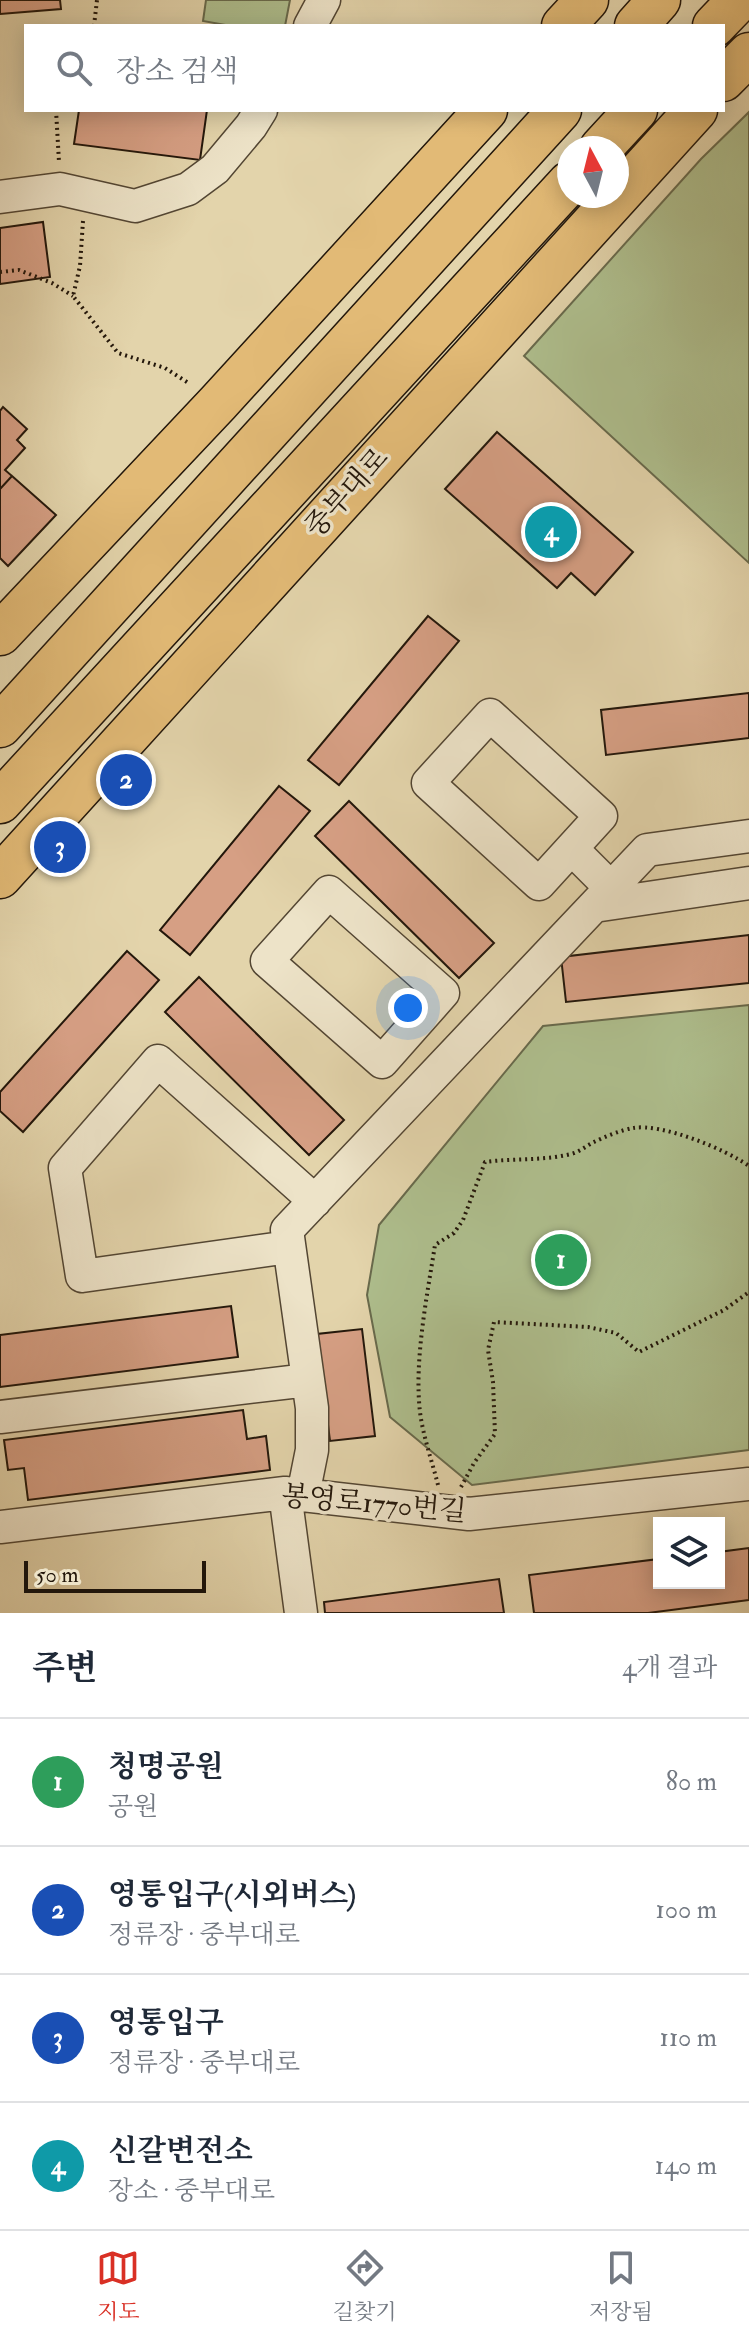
<!DOCTYPE html>
<html lang="ko">
<meta charset="utf-8">
<style>
:root{--surface:#fff;--page:#f6f6f7;--text:#1f2937;--muted:#747a83;--line:#e0e1e3;--accent:#d93025}
body{margin:0;font-family:"IM FELL Double Pica","Noto Serif KR",serif;background:var(--page);color:var(--text)}
.controls{position:absolute;right:24px;bottom:24px;display:grid;overflow:hidden;border-radius:0px;box-shadow:0 4px 20px #0003}
.controls button{width:72px;height:72px;display:grid;place-items:center;padding:0;border:0;border-bottom:2px solid var(--line);background:var(--surface);color:var(--text);font:40px sans-serif}
.compass{position:absolute;left:557px;top:136px;width:72px;height:72px;border-radius:50%;background:var(--surface);box-shadow:0 4px 20px #0003;rotate:353deg}
.scale{position:absolute;left:24px;bottom:20px;width:182px;box-sizing:border-box;padding-left:8px;border:4px solid #23170b;border-top:0;font-size:22px;line-height:28px;white-space:nowrap;color:#23170b;-webkit-text-stroke:6px #ede3c8;paint-order:stroke}
.you{position:absolute;left:408px;top:1008px;width:28px;height:28px;margin:-20px;border:6px solid #fff;border-radius:50%;background:#1a73e8;box-shadow:0 0 0 12px #1a73e833}
.badge{display:grid;place-items:center;width:52px;height:52px;border-radius:50%;background:var(--accent);color:#fff;font-size:26px;font-weight:700}
.pin{position:absolute;translate:-50% -50%;border:4px solid #fff;box-shadow:0 2px 8px #0006}
.list{margin:0;padding:0;list-style:none}
h2{display:flex;justify-content:space-between;align-items:center;height:104px;margin:0;padding:0 32px;font-size:34px}
h2 small{font-size:26px;font-weight:400;color:var(--muted)}
.list li{display:grid;grid-template-columns:52px 1fr auto;gap:24px;align-items:center;box-sizing:border-box;height:128px;padding:0 32px;border-top:2px solid var(--line)}
.list b{display:block;font-size:30px;white-space:nowrap}
.list p{margin:0;font-size:26px;white-space:nowrap;color:var(--muted)}
.list em{font-size:26px;font-style:normal;color:var(--muted)}
.icon{flex:none;width:44px;height:44px;fill:none;stroke:currentColor;stroke-width:2;stroke-linecap:round;stroke-linejoin:round}
.map{position:relative;flex:none;width:749px;height:1613px;overflow:hidden}
.search{position:absolute;background:var(--surface);box-shadow:0 4px 20px #0003;left:24px;right:24px;top:24px;height:88px;display:flex;align-items:center;gap:20px;box-sizing:border-box;padding:0 28px;border-radius:0px;color:var(--muted);font-size:30px}
.sheet{height:616px;background:var(--surface)}
nav{display:flex;justify-content:space-around;align-items:center;box-sizing:border-box;height:112px;border-top:2px solid var(--line);background:var(--surface);font-size:22px;color:var(--muted)}
nav a{display:grid;justify-items:center;gap:4px}
nav .on{color:var(--accent)}
.map>svg:first-child{display:block}
.green{fill:#aebe8d;stroke:#686a4c;stroke-width:2}
.building{fill:#d69f84;stroke:#23170b;stroke-width:2}
.lines{fill:none;stroke-linecap:round;stroke-linejoin:round}
.minor-casing{stroke:#534633;stroke-width:35}
.major-casing{stroke:#23170b;stroke-width:45}
.path{stroke:#23170b;stroke-width:4;stroke-dasharray:2 4;stroke-linecap:butt}
.minor{stroke:#ede3c8;stroke-width:32}
.major{stroke:#e2ba76;stroke-width:42}
.labels{text-anchor:middle;dominant-baseline:central;stroke-width:7;stroke-linejoin:round;paint-order:stroke}
.street-label{font-size:28px;fill:#23170b;stroke:#ede3c8}
</style>
<div class="map">
<svg width="749" height="1613" viewBox="0 0 749 1613">
<rect width="100%" height="100%" fill="#e3d4ab"/>
<filter id="stains"><feTurbulence type="fractalNoise" baseFrequency=".0025" numOctaves="4"/><feColorMatrix values="0 0 0 0 .2 0 0 0 0 .09 0 0 0 0 .02 0 0 0 .5 -.17"/></filter>
<radialGradient id="worn" r=".72"><stop offset=".6" stop-color="#630" stop-opacity="0"/><stop offset="1" stop-color="#630" stop-opacity=".3"/></radialGradient>
<path class="green" d="M206,0H290L285,26H231L203,21Z
M749,112V563L524,356L701,159Z
M749,1005V1450L472,1485L390,1417L367,1295L379,1225L543,1026Z"/>
<path class="building" d="M0,0H60L61,9L0,14Z
M79,110H207L200,160L74,144Z
M43,222L50,277L0,284V228Z
M3,407L27,429L17,440L25,448L5,470L12,476L0,489V411Z
M497,432L633,552L595,595L571,573L557,588L445,489Z
M12,476L56,515L8,566L0,558V489Z
M428,616L459,641L339,785L308,760Z
M749,693V738L606,755L601,710Z
M279,786L310,811L190,955L160,930Z
M349,801L494,943L459,978L315,836Z
M749,935V983L566,1002L561,957Z
M127,951L159,980L23,1132L0,1111V1092Z
M199,977L344,1120L309,1155L165,1012Z
M231,1306L238,1357L0,1387V1335Z
M362,1329L375,1436L330,1441L317,1334Z
M243,1410L247,1439L266,1436L270,1470L28,1500L24,1468L8,1470L4,1440Z
M749,1548V1600L648,1613H534L529,1575L659,1559V1583H719V1552Z
M499,1579L504,1613H325L324,1602Z"/>
<g class="lines">
<defs>
<path id="minor" d="M310,26L324,0
M0,197L60,189L135,206L188,189L215,169L251,126L261,110
M490,715L601,816L539,884L428,783Z
M572,849L611,888
M329,892L443,993L382,1062L267,961Z
M594,906L749,883
M289,1247L82,1276L65,1168L158,1061L315,1201
M0,1417L308,1380
M285,1493L301,1613
M303,1495L312,1450V1408L287,1230L647,850L749,836
M0,1527L285,1493L469,1514L749,1484"/>
<path id="major" d="M563,26L587,0
M636,26L659,0
M714,26L739,0
M723,80L749,54
M601,148L636,110
M0,634L218,403L486,110
M0,726L560,110
M0,802L569,183
M0,877L696,110"/>
</defs>
<use href="#minor" class="minor-casing"/>
<use href="#major" class="major-casing"/>
<path class="path" d="M94,26L97,0
M56,110L59,162
M83,221L80,266L73,296L118,353L165,368L190,384
M0,272L19,270L52,283L73,296
M438,1485C432,1461 423,1436 420,1412C414,1361 427,1296 435,1245L454,1233L463,1220L485,1162C514,1158 542,1161 571,1154C579,1152 585,1147 592,1143C604,1137 621,1130 633,1128C662,1123 725,1149 749,1166
M461,1487L474,1463L495,1434L493,1382L488,1350L494,1322L588,1327L616,1333L639,1352L724,1310L749,1292"/>
<use href="#minor" class="minor"/>
<use href="#major" class="major"/>
</g>
<g class="labels">
<g class="street-label">
<text transform="translate(347 493) rotate(-48)">중부대로</text>
<text transform="translate(374 1504) rotate(5)">봉영로1770번길</text>
</g>
</g>
<rect width="100%" height="100%" filter="url(#stains)"/>
<rect width="100%" height="100%" fill="url(#worn)"/>
</svg>
<div class="controls">
<button><svg class="icon" aria-label="layers" viewBox="0 0 24 24"><path d="M12 4l9 5-9 5-9-5zM3 14l9 5 9-5"/></svg></button>
</div>
<svg class="compass" viewBox="-18 -18 36 36"><path d="M0-13l5 13h-10z" fill="#e53935"/><path d="M0 13l5-13h-10z" fill="#747a83"/></svg>
<div class="scale">50 m</div>
<div class="you"></div>
<div class="pin badge" style="left:561px;top:1260px;background:#2e9e5b">1</div>
<div class="pin badge" style="left:126px;top:780px;background:#1a4fb4">2</div>
<div class="pin badge" style="left:60px;top:847px;background:#1a4fb4">3</div>
<div class="pin badge" style="left:551px;top:532px;background:#0f9aa8">4</div>
<div class="search"><svg class="icon" aria-label="search" viewBox="0 0 24 24"><circle cx="10" cy="10" r="6"/><path d="M15 15l6 6"/></svg>장소 검색</div>
</div>
<section class="sheet">
<h2>주변<small>4개 결과</small></h2>
<ul class="list">
<li><span class="badge" style="background:#2e9e5b">1</span><div><b>청명공원</b><p>공원</p></div><em>80 m</em></li>
<li><span class="badge" style="background:#1a4fb4">2</span><div><b>영통입구(시외버스)</b><p>정류장 · 중부대로</p></div><em>100 m</em></li>
<li><span class="badge" style="background:#1a4fb4">3</span><div><b>영통입구</b><p>정류장 · 중부대로</p></div><em>110 m</em></li>
<li><span class="badge" style="background:#0f9aa8">4</span><div><b>신갈변전소</b><p>장소 · 중부대로</p></div><em>140 m</em></li>
</ul>
</section>
<nav>
<a class="on"><svg class="icon" aria-label="map" viewBox="0 0 24 24"><path d="M3 6l6-2 6 2 6-2v14l-6 2-6-2-6 2zM9 4v14M15 6v14"/></svg>지도</a>
<a><svg class="icon" aria-label="directions" viewBox="0 0 24 24"><path d="M12 3l9 9-9 9-9-9zM9 14v-3h6M13 9l2 2-2 2"/></svg>길찾기</a>
<a><svg class="icon" aria-label="saved" viewBox="0 0 24 24"><path d="M7 4h10v16l-5-4-5 4z"/></svg>저장됨</a>
</nav>
